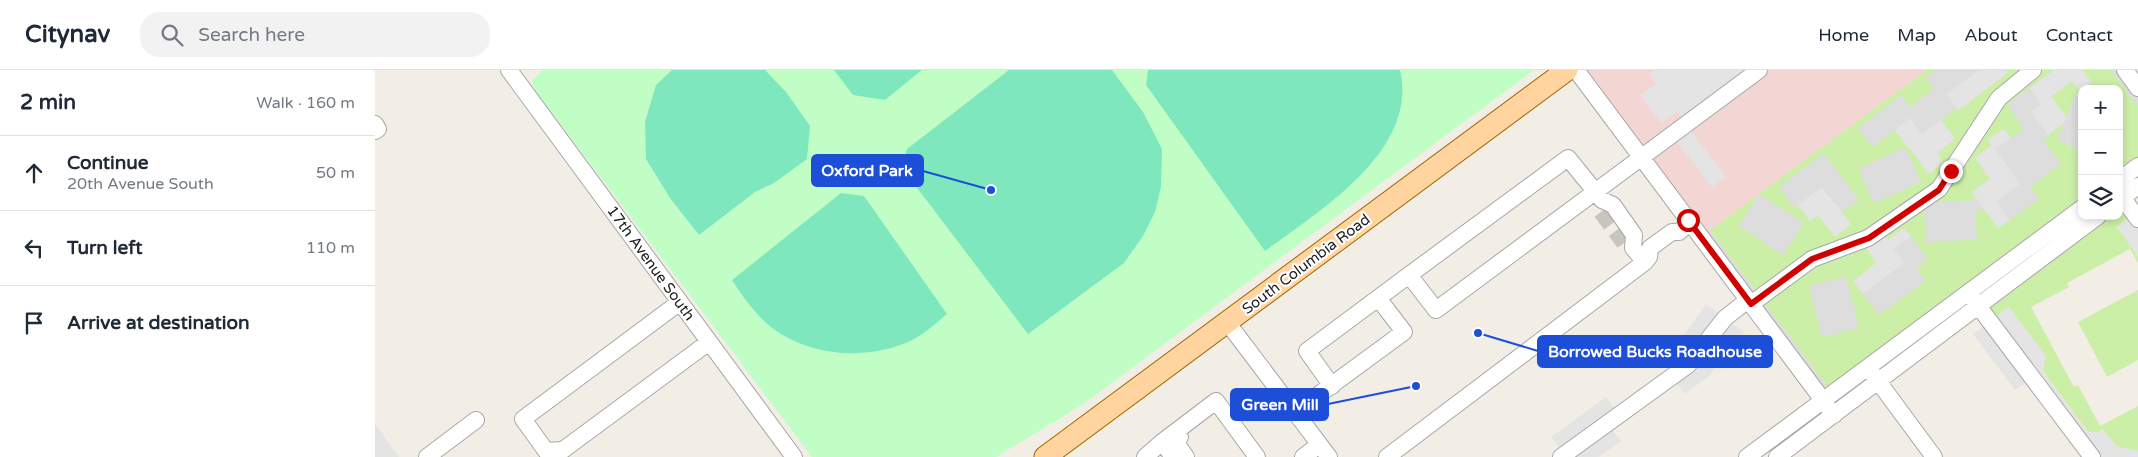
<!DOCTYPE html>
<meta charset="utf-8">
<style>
:root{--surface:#fff;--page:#f2f2f3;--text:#1f2937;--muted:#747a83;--line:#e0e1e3}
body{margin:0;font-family:"Varela Round",sans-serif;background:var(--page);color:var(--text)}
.controls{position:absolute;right:15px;top:15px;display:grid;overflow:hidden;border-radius:10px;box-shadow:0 2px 8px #0003}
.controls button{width:45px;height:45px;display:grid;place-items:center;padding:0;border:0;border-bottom:1px solid var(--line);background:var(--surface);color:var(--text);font:25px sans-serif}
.stop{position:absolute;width:15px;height:15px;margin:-11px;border:4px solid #d10001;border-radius:50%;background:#fff}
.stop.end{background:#d10001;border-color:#fff;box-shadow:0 1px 5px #0008}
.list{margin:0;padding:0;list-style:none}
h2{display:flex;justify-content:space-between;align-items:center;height:65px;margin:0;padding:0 20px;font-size:21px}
h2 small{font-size:16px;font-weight:400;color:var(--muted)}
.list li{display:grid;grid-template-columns:32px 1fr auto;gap:15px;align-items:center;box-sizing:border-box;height:75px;padding:0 20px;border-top:1px solid var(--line)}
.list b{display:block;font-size:19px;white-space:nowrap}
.list p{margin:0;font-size:16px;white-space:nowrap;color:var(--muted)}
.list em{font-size:16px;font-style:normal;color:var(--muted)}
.icon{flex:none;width:28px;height:28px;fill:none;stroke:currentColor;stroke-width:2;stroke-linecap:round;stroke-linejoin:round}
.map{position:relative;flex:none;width:1763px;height:387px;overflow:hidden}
header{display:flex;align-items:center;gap:30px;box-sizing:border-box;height:70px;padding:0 25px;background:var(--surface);border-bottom:1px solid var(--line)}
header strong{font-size:24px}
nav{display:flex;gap:28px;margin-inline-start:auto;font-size:18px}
.search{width:350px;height:45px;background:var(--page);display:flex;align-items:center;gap:12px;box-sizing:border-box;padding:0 18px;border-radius:20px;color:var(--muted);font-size:19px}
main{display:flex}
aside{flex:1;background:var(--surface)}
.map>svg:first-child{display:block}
.residential{fill:#dedddd}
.commercial{fill:#f3d5d4}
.grass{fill:#ccefa8;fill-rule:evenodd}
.park{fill:#c1fec5}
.pitch{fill:#7ee7be}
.parking{fill:#e4e4e4}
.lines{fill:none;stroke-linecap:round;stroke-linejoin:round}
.minor-tunnel{stroke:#c8c5be;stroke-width:16;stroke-dasharray:16 8;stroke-linecap:butt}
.minor-casing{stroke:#a7a7a7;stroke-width:18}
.major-casing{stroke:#9d6800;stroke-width:23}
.minor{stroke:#fff;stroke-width:16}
.major{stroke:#ffd49e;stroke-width:21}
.route{stroke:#d10001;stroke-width:6}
.labels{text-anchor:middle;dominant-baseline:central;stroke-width:4.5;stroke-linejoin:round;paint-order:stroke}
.street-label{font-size:15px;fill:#202020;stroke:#fff}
.leader{fill:none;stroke:#1d4ed8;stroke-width:2}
.callout-dot{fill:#1d4ed8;stroke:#fff;stroke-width:2}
.callout{fill:#1d4ed8;stroke:#1d4ed8;stroke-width:2}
.callout-label{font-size:16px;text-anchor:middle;font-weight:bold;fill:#fff}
</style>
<header>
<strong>Citynav</strong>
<div class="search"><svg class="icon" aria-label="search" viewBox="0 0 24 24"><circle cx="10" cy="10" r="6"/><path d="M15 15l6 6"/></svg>Search here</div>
<nav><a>Home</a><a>Map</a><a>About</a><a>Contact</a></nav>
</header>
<main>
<aside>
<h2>2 min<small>Walk · 160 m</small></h2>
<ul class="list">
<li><svg class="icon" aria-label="ahead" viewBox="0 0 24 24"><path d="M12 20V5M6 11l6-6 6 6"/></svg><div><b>Continue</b><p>20th Avenue South</p></div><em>50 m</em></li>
<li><svg class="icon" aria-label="left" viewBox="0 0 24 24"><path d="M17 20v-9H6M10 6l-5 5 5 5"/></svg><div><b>Turn left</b></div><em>110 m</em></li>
<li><svg class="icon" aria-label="arrive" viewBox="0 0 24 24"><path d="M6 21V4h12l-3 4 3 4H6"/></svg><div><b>Arrive at destination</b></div></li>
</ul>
</aside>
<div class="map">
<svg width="1763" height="387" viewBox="0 0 1763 387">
<rect width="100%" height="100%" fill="#f2eee6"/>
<path class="residential" d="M1552,0H1750L1763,18V96L1744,19H1707V138L1448,330L1326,167Z"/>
<path class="commercial" d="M1201,0H1552L1326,167Z"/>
<path class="grass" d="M1552,0H1561L1551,8L1559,19L1535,37L1526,25L1483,58L1497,77L1520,60L1554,103L1562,84L1580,69L1566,50L1582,38L1584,40L1632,3L1631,0H1679L1633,34L1648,59L1636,68L1629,59L1613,70L1617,75L1615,109L1597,122L1600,130L1549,133L1551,173L1602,169L1600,141L1610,140L1623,158L1664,129L1655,117L1686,94L1668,70L1689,53L1682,70L1707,81V131L1454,319L1335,160ZM1530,77L1546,112L1499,133L1483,99ZM1449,83L1484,130L1467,142L1476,154L1443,145L1435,150L1423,135L1419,138L1404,117ZM1384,124L1429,153L1408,185L1364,156ZM1529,158L1553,189L1542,199L1550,211L1504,245L1478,211L1502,193ZM1471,207L1484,258L1447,267L1434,216Z
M1689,0H1736L1763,36V89L1744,103V19H1707V25L1701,23L1691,47L1676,27L1696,11Z
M1750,136L1758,145L1742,157L1763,186V193L1755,179L1692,213L1694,217L1656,237L1699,317L1703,315L1725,356L1763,336V381L1742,377L1728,359L1723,363L1713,362L1668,301L1634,237L1621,247L1614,238L1736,146H1744V140Z
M1763,220V290L1732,307L1703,252Z"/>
<path class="park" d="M168,0H1159L707,335L621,387H437L159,19L157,10Z"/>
<path class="pitch" d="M297,0H390L411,22L435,56L432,89L399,113L380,122L324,165L295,128L271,89L270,52L281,15Z
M459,0H547L510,30L478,25Z
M634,0H737L768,42L787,79L786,117L780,142L768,166L749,193L653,264L527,98L532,79Z
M773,0H1025C1044,81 944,141 890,181L771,15Z
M466,123L489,126L572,244C559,255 547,266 531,273C483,292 422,285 385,247C374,235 365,223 357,210Z"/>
<path class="parking" d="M1279,0H1384L1311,54L1302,42L1286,53L1265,25L1281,14L1274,4Z
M1604,0H1631L1633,3L1583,40L1572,24Z
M1679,0H1707L1717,12L1705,21L1696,11L1676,26L1691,47L1689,53L1673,65L1656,41L1666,34L1655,18Z
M1535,48L1547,64L1566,50L1580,69L1562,83L1568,92L1554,104L1520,60Z
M1629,59L1636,68L1620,79L1645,114L1622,132L1635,150L1623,158L1597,122L1615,109L1600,88L1617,75L1613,70Z
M1316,61L1351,107L1337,117L1302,72Z
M1447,117L1476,154L1460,167L1443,145L1435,151L1423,135Z
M1759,144L1763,149V186L1742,157Z
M1529,158L1536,166L1519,179L1529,193L1488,223L1478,211L1501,193L1487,171L1506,160L1513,170Z
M1331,234L1369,262L1334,306L1310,324L1297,307L1320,285L1303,273Z
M1634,237L1671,286L1668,301L1713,362L1723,363L1728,359L1742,377L1763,381V387H1717L1657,308L1640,320L1598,264Z
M1231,327L1244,345L1232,353L1246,371L1224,387H1186L1189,384L1176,367Z
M0,354L24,387H0Z"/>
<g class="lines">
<path class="minor-tunnel" d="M1226,142L1249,173"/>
<defs>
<path id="minor" d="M134,0L419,387
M1201,0L1459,345
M1750,0L1763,18
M0,54L3,59L0,61
M1744,110L1763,96
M1744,123L1763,149
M1744,130L1763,116
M1270,192L1258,178L1259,165L1238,135L1227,130L1193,88L1034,205L1061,240L1384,0
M1598,229L1717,387
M305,232L148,349L171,381L188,380L334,272
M1376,234L1437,189L1493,168L1564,119L1624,28L1658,0
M852,252L954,387
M1497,303L1559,387
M957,316L932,281L1034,205
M920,342L1029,262L1003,228
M805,367L800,371L811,387
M52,387L101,350
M770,387L787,372
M798,387L787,372L841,331L882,387
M928,387L944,375
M1012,387L1270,192L1274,187L1275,178L1297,162H1304L1315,152
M1186,387L1313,295L1350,248L1373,230
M1372,387L1707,138
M1402,387L1723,146"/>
<path id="major" d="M670,387L1192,0"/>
</defs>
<use href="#minor" class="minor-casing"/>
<use href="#major" class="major-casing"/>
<use href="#minor" class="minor"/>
<use href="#major" class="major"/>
</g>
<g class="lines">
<path class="route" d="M1313,150L1376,234L1437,189L1494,168L1564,120L1576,101"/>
</g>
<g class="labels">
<g class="street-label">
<text transform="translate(276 193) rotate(54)">17th Avenue South</text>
<text transform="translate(931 194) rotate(-37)">South Columbia Road</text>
</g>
</g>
<path class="leader" d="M616 120L548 101M1103 263L1163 281M1041 316L953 334"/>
<g class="callout-dot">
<circle cx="616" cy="120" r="5"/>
<circle cx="1103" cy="263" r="5"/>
<circle cx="1041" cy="316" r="5"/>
</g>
<g class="callout">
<rect x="437" y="85" width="111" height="31" rx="5"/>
<rect x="1163" y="266" width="234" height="31" rx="5"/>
<rect x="856" y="319" width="97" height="31" rx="5"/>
</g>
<g class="callout-label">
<text x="492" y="106">Oxford Park</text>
<text x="1280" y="287">Borrowed Bucks Roadhouse</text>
<text x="905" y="340">Green Mill</text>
</g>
</svg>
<div class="controls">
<button>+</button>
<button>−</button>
<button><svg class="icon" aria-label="layers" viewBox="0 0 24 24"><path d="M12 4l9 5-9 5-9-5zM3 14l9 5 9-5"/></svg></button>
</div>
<div class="stop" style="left:1313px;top:150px"></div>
<div class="stop end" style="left:1576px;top:101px"></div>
</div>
</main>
